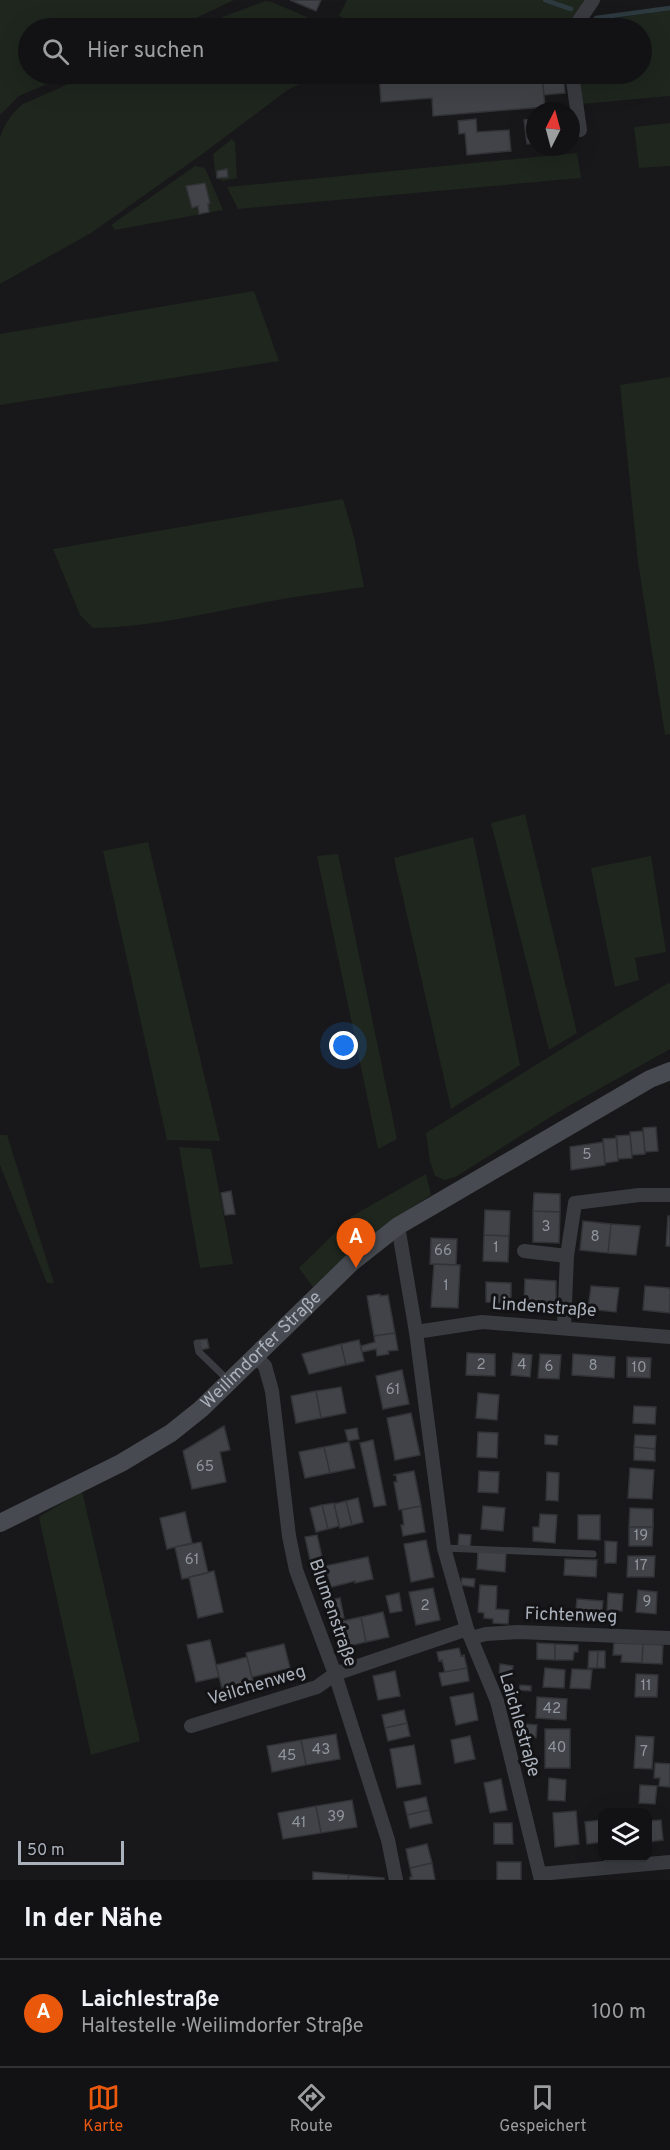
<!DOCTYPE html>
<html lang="de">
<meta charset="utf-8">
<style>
:root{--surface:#121214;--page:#1f2022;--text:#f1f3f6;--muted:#9c9ea0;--line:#313234;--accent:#ea580c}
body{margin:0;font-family:Overpass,sans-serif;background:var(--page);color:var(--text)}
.controls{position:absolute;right:18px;bottom:18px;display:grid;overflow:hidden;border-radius:12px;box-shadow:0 6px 24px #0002}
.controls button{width:54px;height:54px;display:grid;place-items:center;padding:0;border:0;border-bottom:2px solid var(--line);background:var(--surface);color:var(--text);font:30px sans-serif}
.compass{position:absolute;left:526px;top:102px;width:54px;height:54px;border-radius:50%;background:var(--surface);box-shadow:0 6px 24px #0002;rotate:6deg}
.scale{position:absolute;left:18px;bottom:15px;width:106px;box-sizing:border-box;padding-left:6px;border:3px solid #aab1bb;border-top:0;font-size:16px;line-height:21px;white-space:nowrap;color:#aab1bb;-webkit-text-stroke:4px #131316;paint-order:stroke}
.you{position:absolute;left:344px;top:1046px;width:21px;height:21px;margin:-15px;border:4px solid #fff;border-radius:50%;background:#1a73e8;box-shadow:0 0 0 9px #1a73e833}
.badge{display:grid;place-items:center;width:39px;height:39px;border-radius:50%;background:var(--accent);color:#fff;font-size:20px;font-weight:700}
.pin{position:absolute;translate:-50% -50px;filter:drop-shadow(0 2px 3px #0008)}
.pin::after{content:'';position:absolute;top:32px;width:21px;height:18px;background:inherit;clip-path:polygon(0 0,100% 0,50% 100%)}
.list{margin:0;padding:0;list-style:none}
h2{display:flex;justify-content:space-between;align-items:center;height:78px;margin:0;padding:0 24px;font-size:26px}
h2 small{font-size:20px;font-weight:400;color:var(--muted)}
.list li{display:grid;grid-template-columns:39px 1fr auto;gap:18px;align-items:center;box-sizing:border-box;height:108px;padding:0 24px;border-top:2px solid var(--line)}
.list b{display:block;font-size:22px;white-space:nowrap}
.list p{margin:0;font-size:20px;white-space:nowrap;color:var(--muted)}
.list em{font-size:20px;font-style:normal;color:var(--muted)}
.icon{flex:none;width:33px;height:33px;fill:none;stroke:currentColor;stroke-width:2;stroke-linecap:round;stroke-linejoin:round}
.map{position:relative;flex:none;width:670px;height:1880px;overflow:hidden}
.search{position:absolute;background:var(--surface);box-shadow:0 6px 24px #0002;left:18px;right:18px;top:18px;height:66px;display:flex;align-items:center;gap:15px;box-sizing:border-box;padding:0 21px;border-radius:33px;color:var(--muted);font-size:22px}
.sheet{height:186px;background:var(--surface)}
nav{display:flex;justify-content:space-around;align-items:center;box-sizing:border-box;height:84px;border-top:2px solid var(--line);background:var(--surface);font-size:16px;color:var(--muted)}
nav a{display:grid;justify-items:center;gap:3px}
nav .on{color:var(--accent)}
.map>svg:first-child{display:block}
.green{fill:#1e261e}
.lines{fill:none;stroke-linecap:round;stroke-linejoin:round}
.stream{stroke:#2d3a3f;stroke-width:4.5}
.building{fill:#424348;stroke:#323337;stroke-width:1.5}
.lane{stroke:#393b40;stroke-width:7}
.street{stroke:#393b40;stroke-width:14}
.secondary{stroke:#474a50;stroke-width:18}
.labels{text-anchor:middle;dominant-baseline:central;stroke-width:6;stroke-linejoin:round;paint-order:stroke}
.number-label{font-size:15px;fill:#90969e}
.street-label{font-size:18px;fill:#aab1bb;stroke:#131316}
</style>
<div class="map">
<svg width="670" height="1880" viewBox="0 0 670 1880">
<rect width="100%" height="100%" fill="#18181a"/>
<path class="green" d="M0,0H234L175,28H28V74H71L19,96L0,115Z
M347,0H588L570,28H364L339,16Z
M265,1L272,2L332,28H193Z
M670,10V96L581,104L579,74H642V28H579L584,17L596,21Z
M91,74H322L289,89L201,155L91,233L0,284V137C5,123 12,113 23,104Z
M670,123V166L639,168L634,127Z
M232,139L235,143L237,178L223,181L216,178L213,154Z
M577,153L581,178L238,209L227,187Z
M195,166L205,168L223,210L115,230L111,225Z
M254,291L279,361L0,405V334Z
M670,377V734L665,735L638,562L620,385Z
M343,499L354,537L364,587C327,593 288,597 251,605C198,615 147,627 93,628L80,615L53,549Z
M525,814L577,1033L549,1050L491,823Z
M473,837L520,1065L451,1109L394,858Z
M148,842L220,1141L167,1140L103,851Z
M338,854L397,1139L378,1149L317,856Z
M651,856L666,952L635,958L639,980L615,987L591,868Z
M668,983L670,984V1049L560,1111L457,1176L445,1180L435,1176L430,1162L426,1133Z
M0,1135H7L54,1283H47L0,1165Z
M179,1147L211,1149L233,1264L200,1268Z
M426,1174L431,1195L394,1219L313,1287L299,1268L352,1216Z
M82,1491L140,1741L91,1755L39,1517Z"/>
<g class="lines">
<path class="stream" d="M545,0L571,9
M596,18L670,8"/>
</g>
<path class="building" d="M290,0H321L316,11Z
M379,74H542L545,107L433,116L432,98L381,102Z
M532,74H563L565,93L544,95L542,74L532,75Z
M476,119L477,132L509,130L511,151L467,155L465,133L459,134L458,121Z
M535,119V143L527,144L524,120Z
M227,169L228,177L217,178V171Z
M205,183L210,203L208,204L209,212L199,214L198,206L192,208L186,186Z
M656,1127L658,1151L645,1152L643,1128Z
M643,1131L645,1154L632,1155L630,1132Z
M630,1135L632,1158L618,1159L616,1136Z
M617,1138L618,1161L605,1163L603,1139Z
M603,1142L605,1165L571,1170L570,1147Z
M231,1191L235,1214L225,1215L221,1193Z
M534,1193L560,1194V1212L533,1211Z
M485,1210L510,1211L509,1236L484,1235Z
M533,1211L560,1212L559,1243L533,1242Z
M668,1216H670V1246H666Z
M583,1221L611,1224L608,1253L580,1250Z
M611,1224L640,1226L636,1255L608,1253Z
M484,1235L509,1236L508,1262L483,1261Z
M431,1238L457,1239L456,1265L430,1264Z
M434,1264L460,1265L458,1308L431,1307Z
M525,1279L556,1281V1305L524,1304Z
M486,1282L511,1283V1303L486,1302Z
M591,1286L619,1288L616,1312L588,1309Z
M645,1286L670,1288V1313L643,1310Z
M380,1294V1296L388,1295L395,1333L374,1336L367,1296Z
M395,1333L398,1350L388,1351L389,1354L377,1356L376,1349L362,1352L361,1346L375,1342L374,1336Z
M207,1339L209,1348L201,1350L199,1340Z
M359,1340L364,1361L346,1365L341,1344Z
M341,1344L346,1365L309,1374L302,1354Z
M467,1353L495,1354V1376L466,1375Z
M513,1353L532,1355L530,1377L511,1375Z
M540,1354L561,1355L559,1379L538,1378Z
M573,1354L615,1357L614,1378L572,1375Z
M627,1357L651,1358L650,1378L627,1377Z
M402,1370L409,1404L383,1409L376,1376Z
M341,1387L346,1413L321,1418L316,1391Z
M316,1391L321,1418L296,1423L291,1396Z
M478,1393L499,1395L497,1420L476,1418Z
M634,1406L656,1407L655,1424L633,1423Z
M411,1413L420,1455L395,1460L387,1418Z
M224,1426L230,1450L220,1452L226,1482L192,1489L183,1451Z
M357,1428L359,1439L348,1441L345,1430Z
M478,1432L498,1433L497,1458L477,1457Z
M545,1435L558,1436L557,1445L545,1444Z
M635,1435L656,1436L655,1449L634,1447Z
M373,1440L386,1505L374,1507L360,1443Z
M349,1442L355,1468L330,1473L324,1447Z
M324,1447L330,1473L305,1478L299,1452Z
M634,1447L655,1449V1461L634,1460Z
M630,1468L654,1470L652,1499L628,1498Z
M414,1471L421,1506L399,1510L394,1482H397L396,1475H393Z
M479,1471L499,1472L498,1493L478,1492Z
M547,1472L559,1473L558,1501L546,1500Z
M358,1498L363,1522L352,1525L346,1501Z
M346,1501L352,1525L340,1528L334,1504Z
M334,1503L339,1526L328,1529L322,1505Z
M322,1505L328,1529L316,1532L310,1508Z
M421,1506L425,1532L403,1536L401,1525H404L402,1510Z
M483,1506L505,1508L503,1531L481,1529Z
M630,1508L653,1509V1527H629Z
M185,1512L192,1543L167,1549L160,1518Z
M540,1514L557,1515L555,1543L533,1541V1527H539Z
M578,1515H600V1540L578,1539Z
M629,1527H653L652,1546H629Z
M459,1534L471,1535L470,1547L458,1546Z
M317,1535L323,1561L311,1564L305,1537Z
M426,1540L434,1577L411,1582L404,1544Z
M605,1541L617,1542L616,1563H605Z
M201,1542L208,1573L182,1579L175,1547Z
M478,1551L506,1553L505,1572L477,1569Z
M628,1556H655L654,1577H627Z
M368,1557L373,1579L355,1583V1581L331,1587L325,1566Z
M565,1559L597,1560L596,1577L564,1575Z
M214,1571L223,1612L198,1618L189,1577Z
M462,1578L475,1579L474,1587L461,1585Z
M480,1585L497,1586L496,1609L509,1610L508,1624L493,1623V1619L484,1618V1613L478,1612Z
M433,1588L440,1620L416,1625L409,1592Z
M638,1590L657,1592L656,1614L636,1612Z
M399,1593L402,1611L390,1613L386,1596Z
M608,1593L623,1594L622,1611L607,1610Z
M340,1598L344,1618L331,1620L327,1601Z
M577,1599L603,1601L601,1622L575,1619Z
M383,1612L389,1637L366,1642L361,1617Z
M361,1617L366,1642L344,1647L338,1622Z
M210,1640L219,1677L196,1682L187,1645Z
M537,1643L555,1644V1660L537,1659Z
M614,1643L643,1644L642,1663L621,1662L622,1655H613Z
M284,1644L290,1668L252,1677L246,1653Z
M555,1644L578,1645V1652H574L573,1660H555Z
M643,1644L663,1645L662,1664L642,1663Z
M459,1648L461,1656L464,1655L467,1668L445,1672L442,1660L439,1661L437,1652Z
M589,1651H598L597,1668H588Z
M598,1651H605V1668H597Z
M247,1657L253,1681L222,1688L216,1665Z
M500,1664L513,1666L512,1677L499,1676Z
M467,1668L469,1681L442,1686L439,1673Z
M545,1668L565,1670L564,1688L543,1687Z
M572,1669L592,1670L590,1689L570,1688Z
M395,1671L400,1696L378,1700L373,1676Z
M636,1674L658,1675L657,1697H635Z
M520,1685L531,1686V1691L519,1690Z
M473,1693L478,1720L456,1725L450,1697Z
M537,1697L567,1699L566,1720L536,1718Z
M404,1710L407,1723L385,1728L382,1715Z
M407,1723L410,1736L388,1741L385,1728Z
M525,1724L537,1725L536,1738L524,1736Z
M545,1729H570V1768H545Z
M336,1734L340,1759L306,1765L301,1740Z
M470,1736L475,1759L455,1763L451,1740Z
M636,1736L654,1737L652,1769L634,1768Z
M301,1740L306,1765L272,1772L267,1746Z
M414,1745L421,1784L397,1788L390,1749Z
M655,1763L670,1764V1787L659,1786L660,1778H654Z
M549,1778L566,1780L565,1801L548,1800Z
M501,1779L507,1810L490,1813L484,1783Z
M640,1785L657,1786L655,1804L639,1803Z
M426,1797L429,1810L407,1815L404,1802Z
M352,1800L357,1827L321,1833L316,1806Z
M316,1806L321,1833L283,1839L278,1813Z
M429,1810L432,1823L410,1828L407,1815Z
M576,1811L579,1844L555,1847L553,1813Z
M602,1820V1842L587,1844L585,1822Z
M661,1820L663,1840L648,1842V1821Z
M494,1823H512L513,1844H494Z
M427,1844L432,1863L410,1868L406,1849Z
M497,1862H521V1880H497Z
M432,1863L435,1880H410V1877H412L410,1868Z
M313,1872L349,1875L348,1880H313Z
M349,1875L384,1878V1880H348Z"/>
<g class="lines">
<path class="lane" d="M197,1343L199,1352L229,1381
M444,1548L593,1554"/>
<path class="street" d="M574,28L593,0
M572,74L580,130
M398,1226L416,1332L444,1548L467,1629L497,1701L541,1880
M524,1251L567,1256
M564,1327L567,1256L575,1203L639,1195H670
M416,1332L482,1322L670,1337
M255,1356L265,1366L272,1391L289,1536L296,1570L335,1674L388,1840L396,1880
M471,1638L486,1634L518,1632L670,1638
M191,1726L317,1687L335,1674L467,1629
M540,1874L670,1862"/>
<path class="secondary" id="s1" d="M0,1523L121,1463L171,1433L201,1409L351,1263L398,1226L650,1079L670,1071"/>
</g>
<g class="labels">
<g class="number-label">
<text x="587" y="1155">5</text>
<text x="546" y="1227">3</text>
<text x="595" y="1237">8</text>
<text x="496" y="1248">1</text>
<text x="443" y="1251">66</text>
<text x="446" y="1286">1</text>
<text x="481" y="1365">2</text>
<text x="522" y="1365">4</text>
<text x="593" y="1366">8</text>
<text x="549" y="1367">6</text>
<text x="639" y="1368">10</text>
<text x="393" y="1390">61</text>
<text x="205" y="1467">65</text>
<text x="641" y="1536">19</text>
<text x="192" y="1560">61</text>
<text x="641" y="1566">17</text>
<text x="647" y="1602">9</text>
<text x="425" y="1606">2</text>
<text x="646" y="1686">11</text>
<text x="552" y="1709">42</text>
<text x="557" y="1748">40</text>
<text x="321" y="1750">43</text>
<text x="644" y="1752">7</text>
<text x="287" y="1756">45</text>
<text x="336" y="1817">39</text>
<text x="299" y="1823">41</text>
</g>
<g class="street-label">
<text transform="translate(544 1308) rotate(4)">Lindenstraße</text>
<text stroke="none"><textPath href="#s1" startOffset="316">Weilimdorfer Straße</textPath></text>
<text transform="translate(332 1613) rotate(71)">Blumenstraße</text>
<text transform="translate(571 1616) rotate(2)">Fichtenweg</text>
<text transform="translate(257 1686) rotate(-17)">Veilchenweg</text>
<text transform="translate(519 1725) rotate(74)">Laichlestraße</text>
</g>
</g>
</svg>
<div class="controls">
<button><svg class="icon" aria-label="layers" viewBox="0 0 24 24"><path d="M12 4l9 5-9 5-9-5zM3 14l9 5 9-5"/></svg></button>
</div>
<svg class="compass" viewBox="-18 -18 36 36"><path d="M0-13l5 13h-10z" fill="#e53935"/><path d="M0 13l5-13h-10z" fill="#9c9ea0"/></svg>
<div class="scale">50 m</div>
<div class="you"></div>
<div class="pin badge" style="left:356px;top:1268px">A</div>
<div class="search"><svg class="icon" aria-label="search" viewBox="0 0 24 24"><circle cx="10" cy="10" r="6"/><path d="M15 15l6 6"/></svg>Hier suchen</div>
</div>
<section class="sheet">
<h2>In der Nähe<small></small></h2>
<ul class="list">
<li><span class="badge">A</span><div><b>Laichlestraße</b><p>Haltestelle · Weilimdorfer Straße</p></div><em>100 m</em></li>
</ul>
</section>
<nav>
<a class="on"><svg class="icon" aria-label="map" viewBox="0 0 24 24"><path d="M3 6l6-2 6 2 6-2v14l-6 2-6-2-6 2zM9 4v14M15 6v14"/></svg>Karte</a>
<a><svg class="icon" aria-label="directions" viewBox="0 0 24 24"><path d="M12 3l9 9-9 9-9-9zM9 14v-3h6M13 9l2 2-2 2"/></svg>Route</a>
<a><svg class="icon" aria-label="saved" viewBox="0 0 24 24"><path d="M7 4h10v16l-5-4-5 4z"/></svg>Gespeichert</a>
</nav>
